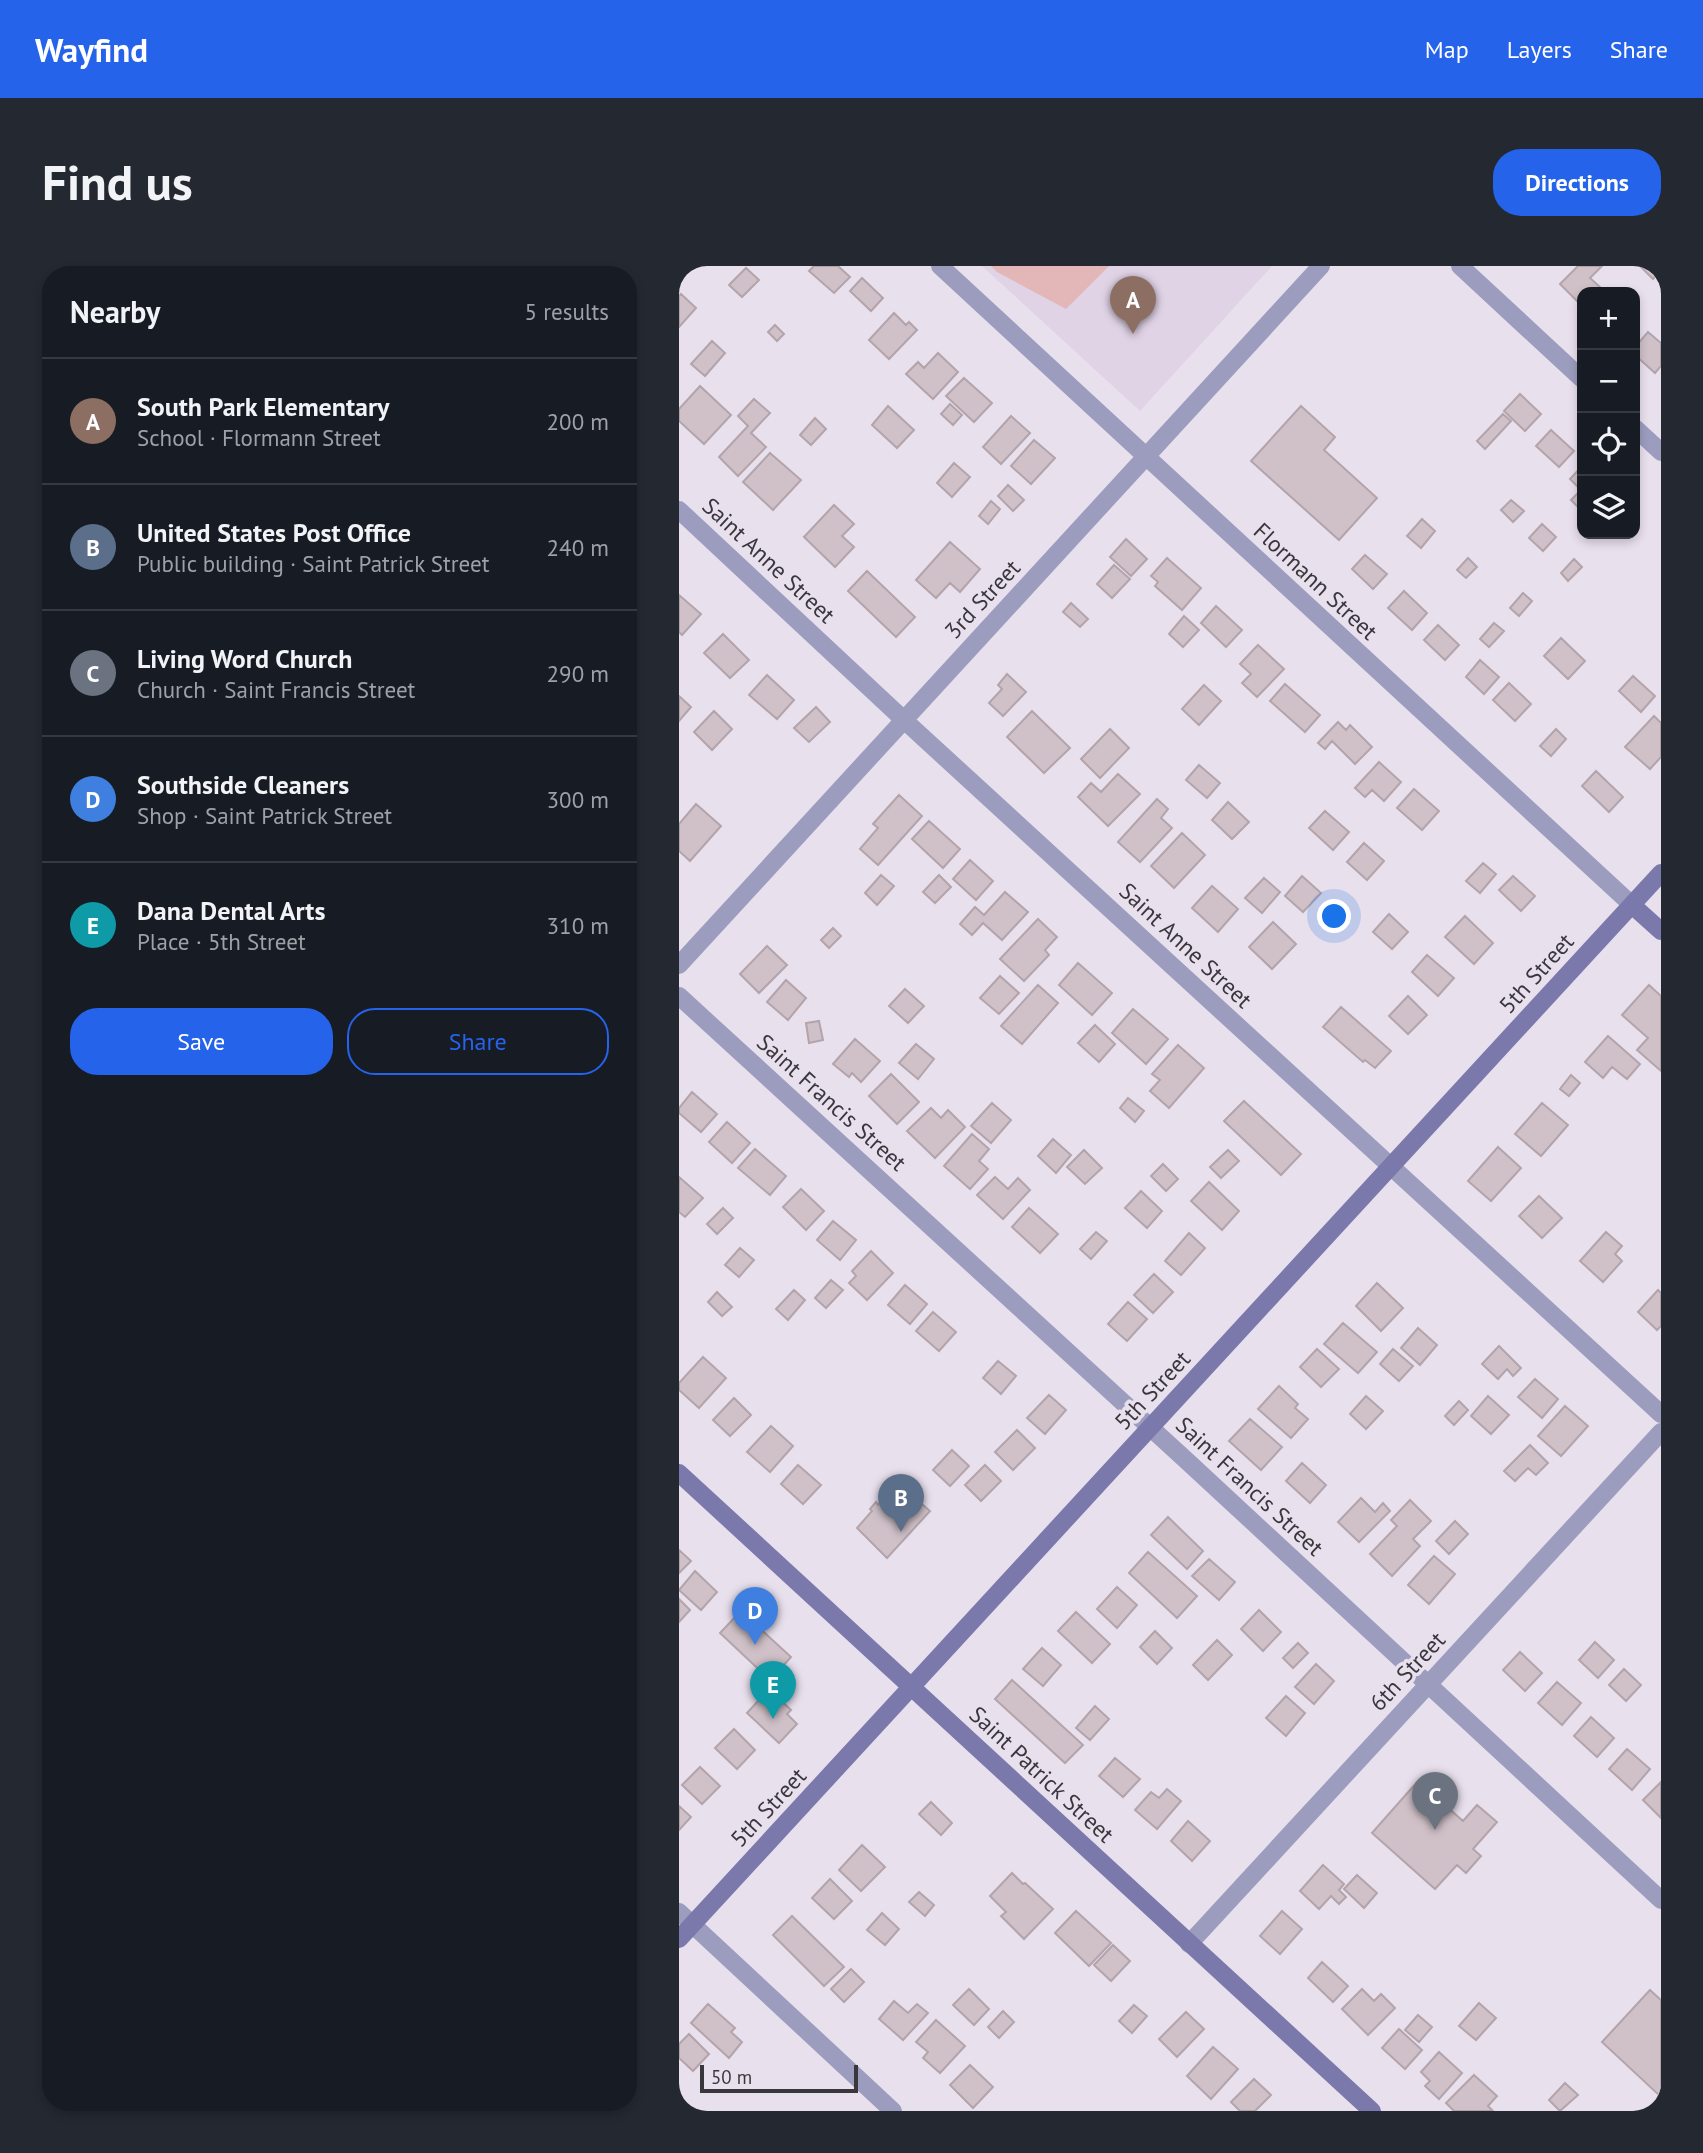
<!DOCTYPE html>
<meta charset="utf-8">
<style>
:root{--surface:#171b24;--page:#242831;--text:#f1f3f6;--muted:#9ea1a6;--line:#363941;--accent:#2563eb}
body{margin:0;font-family:"PT Sans",sans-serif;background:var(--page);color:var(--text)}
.controls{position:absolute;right:21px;top:21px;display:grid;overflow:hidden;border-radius:14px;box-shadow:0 4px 10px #0003}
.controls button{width:63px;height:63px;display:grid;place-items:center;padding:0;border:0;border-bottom:2px solid var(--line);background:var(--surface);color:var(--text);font:35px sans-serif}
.scale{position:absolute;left:21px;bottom:18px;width:158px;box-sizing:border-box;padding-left:7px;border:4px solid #3a373c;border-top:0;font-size:19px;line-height:24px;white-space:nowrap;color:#3a373c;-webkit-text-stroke:5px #e9e0ed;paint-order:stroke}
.you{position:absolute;left:656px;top:651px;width:24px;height:24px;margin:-18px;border:5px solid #fff;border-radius:50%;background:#1a73e8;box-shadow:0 0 0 10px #1a73e833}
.badge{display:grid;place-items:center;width:46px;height:46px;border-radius:50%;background:var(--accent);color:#fff;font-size:23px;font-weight:700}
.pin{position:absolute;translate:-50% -58px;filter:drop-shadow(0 2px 4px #0008)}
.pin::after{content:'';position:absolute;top:37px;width:24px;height:21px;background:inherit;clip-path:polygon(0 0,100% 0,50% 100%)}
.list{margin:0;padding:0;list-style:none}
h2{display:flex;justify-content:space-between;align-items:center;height:91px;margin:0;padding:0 28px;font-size:30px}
h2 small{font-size:23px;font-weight:400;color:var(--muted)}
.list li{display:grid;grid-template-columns:46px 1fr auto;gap:21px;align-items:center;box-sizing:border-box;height:126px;padding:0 28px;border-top:2px solid var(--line)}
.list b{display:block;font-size:26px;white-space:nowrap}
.list p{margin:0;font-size:23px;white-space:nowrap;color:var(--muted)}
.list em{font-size:23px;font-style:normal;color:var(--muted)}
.actions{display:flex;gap:14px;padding:21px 28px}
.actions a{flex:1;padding:16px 0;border:2px solid var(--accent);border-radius:28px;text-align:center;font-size:24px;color:var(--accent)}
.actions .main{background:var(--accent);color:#fff}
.icon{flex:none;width:38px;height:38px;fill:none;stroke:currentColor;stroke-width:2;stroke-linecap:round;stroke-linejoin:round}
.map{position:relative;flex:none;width:982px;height:1845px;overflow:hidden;border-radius:28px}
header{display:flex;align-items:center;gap:42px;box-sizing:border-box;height:98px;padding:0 35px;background:var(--accent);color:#fff}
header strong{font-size:33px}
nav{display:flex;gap:38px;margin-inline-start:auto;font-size:24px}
.intro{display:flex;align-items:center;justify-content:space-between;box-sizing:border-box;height:168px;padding:0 42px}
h1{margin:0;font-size:49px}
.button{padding:18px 32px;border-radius:28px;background:var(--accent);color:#fff;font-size:24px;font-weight:700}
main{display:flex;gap:42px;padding:0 42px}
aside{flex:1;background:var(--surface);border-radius:28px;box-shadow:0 4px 10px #0003}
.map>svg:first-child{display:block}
.built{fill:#e0d3e6}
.green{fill:#e3b6b7}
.building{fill:#d0c1c8;stroke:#b3a4ab;stroke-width:2}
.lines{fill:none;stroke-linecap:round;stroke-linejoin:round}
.street{stroke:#9c9cbf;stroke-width:18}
.secondary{stroke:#7b79ac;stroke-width:18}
.labels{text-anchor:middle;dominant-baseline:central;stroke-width:7;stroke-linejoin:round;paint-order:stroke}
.street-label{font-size:23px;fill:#3a373c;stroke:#e9e0ed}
</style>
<header>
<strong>Wayfind</strong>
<nav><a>Map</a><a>Layers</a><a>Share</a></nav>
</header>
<div class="intro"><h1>Find us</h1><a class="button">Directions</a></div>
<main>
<aside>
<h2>Nearby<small>5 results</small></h2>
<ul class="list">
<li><span class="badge" style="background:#8d6e63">A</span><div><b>South Park Elementary</b><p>School · Flormann Street</p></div><em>200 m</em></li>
<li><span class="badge" style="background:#5c6f8a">B</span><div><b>United States Post Office</b><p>Public building · Saint Patrick Street</p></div><em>240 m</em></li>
<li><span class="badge" style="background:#6b7280">C</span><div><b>Living Word Church</b><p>Church · Saint Francis Street</p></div><em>290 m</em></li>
<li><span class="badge" style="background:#3f7fe0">D</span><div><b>Southside Cleaners</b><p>Shop · Saint Patrick Street</p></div><em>300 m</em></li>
<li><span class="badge" style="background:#0f9aa8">E</span><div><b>Dana Dental Arts</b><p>Place · 5th Street</p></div><em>310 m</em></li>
</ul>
<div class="actions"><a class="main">Save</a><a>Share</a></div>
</aside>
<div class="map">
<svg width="982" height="1845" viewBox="0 0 982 1845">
<rect width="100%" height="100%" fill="#e9e0ed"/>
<path class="built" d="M303,0H593L461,145Z"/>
<path class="green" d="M312,0H430L387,43L318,6Z"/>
<path class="building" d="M135,0H159L171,11L155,27L130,5Z
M899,0H923L911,12L923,23L921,26H903V40L881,18Z
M961,0H982V4L974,13Z
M67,2L80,14L63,31L50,19Z
M183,12L204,32L192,45L171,25Z
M2,28L17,42L0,61V30Z
M215,47L227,59L230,56L238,64L210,93L190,74Z
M96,59L105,68L98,75L89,66Z
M969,66L982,77V100L976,107L956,89V81Z
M33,75L46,87L26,110L12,98Z
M259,87L279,106L254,133L227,108L239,96L245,102Z
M285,112L313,137L295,156L267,130Z
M21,120L52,149L25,178L0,155V143Z
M841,128L862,148L846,165L825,145Z
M75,133L91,147L72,167L87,181L59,210L40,191L69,160L59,150Z
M271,138L283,149L274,159L262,148Z
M209,140L235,164L218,182L193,159Z
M622,140L656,171L645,184L698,232L660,274L572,195Z
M824,148L832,155L806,183L798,175Z
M332,150L351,167L322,198L304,181Z
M136,152L147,163L132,179L121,169Z
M872,164L895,185L880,201L857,180Z
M355,174L376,192L352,218L332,200Z
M91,187L122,214L94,244L64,216Z
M275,197L291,211L273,231L258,217Z
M903,200V245L892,234L902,224L891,213Z
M329,219L345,234L334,245L319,230Z
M832,234L845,245L834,256L822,244Z
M312,235L321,243L309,258L300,250Z
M155,239L175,258L163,270L175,281L156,301L125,271Z
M743,253L756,265L742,282L728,270Z
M863,258L877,271L864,285L850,272Z
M447,273L468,293L452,310L431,291Z
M271,276L301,303L281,326L271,317L257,332L237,314Z
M686,289L708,308L694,323L673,303Z
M488,292L522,322L503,344L476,320L479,316L472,310Z
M789,292L798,301L787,312L778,304Z
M895,293L903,301L889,315L882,307Z
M435,299L451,313L433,332L418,318Z
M188,305L236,351L217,371L169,325Z
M725,325L748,347L733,364L709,342Z
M844,327L853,335L840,350L831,342Z
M0,329L22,348L3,369L0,366Z
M392,337L409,353L401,361L384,346Z
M537,340L563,364L547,381L522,357Z
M505,350L520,364L504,381L490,368Z
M815,357L825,365L810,381L801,373Z
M759,359L780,379L766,394L745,374Z
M44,368L70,394L51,412L25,387Z
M882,372L906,395L889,413L865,390Z
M579,379L605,403L578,431L563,417L572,408L561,398Z
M801,394L820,411L805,428L787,411Z
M328,408L347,426L324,450L310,437L323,423L319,419Z
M88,409L115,434L98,453L70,429Z
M954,410L976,430L962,446L940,425Z
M830,417L852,438L836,455L814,434Z
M606,418L641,449L626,466L591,435Z
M525,419L542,435L520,459L503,443Z
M0,430L12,441L0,455Z
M137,441L151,456L130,476L115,462Z
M35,445L53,463L33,484L15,466Z
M353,445L391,482L365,507L328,471Z
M975,450L982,457V491L971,503L946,481Z
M659,456L667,464L671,459L693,481L676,498L653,475L646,483L639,477Z
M431,463L450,482L421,512L402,493Z
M877,463L887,473L872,490L861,480Z
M700,496L722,516L705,535L693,524L686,531L676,522Z
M520,499L541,517L528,532L507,514Z
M917,505L944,531L930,546L903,520Z
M439,508L461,528L429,560L399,531L412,517L422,526Z
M735,523L760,545L743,564L718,542Z
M220,529L243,550L199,599L181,583L199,562L194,558Z
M478,533L489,543L482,552L493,562L461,596L439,576Z
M549,536L570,556L553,573L533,554Z
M17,538L42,560L11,595L0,585V558Z
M646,545L670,566L654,584L630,562Z
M250,555L281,583L264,602L233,573Z
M503,567L526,589L495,622L472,600Z
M685,577L705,595L688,614L668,596Z
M291,594L314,615L297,634L274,613Z
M804,597L817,608L801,627L787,615Z
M202,609L215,620L198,639L186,627Z
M260,609L272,621L256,637L244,626Z
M623,610L642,627L624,646L606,630Z
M834,610L856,630L842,645L820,624Z
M585,612L601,626L583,647L566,632Z
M533,620L559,643L539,666L513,642Z
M326,626L349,646L323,674L304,657L293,669L281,658L296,641L305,649Z
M710,648L729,666L713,683L694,666Z
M786,650L814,677L795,698L766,671Z
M359,653L378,671L366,684L370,689L345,715L321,693Z
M594,656L617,678L593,703L570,681Z
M154,662L162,670L150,682L142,674Z
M88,680L108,699L80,727L61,708Z
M748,689L775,712L759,730L733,706Z
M399,697L433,727L413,749L380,719Z
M321,710L340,727L320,748L301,732Z
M107,714L127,732L109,754L88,736Z
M359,719L379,737L343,778L322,760Z
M970,719L982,730V805L958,784L969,772L943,749Z
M226,723L245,740L229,757L210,740Z
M729,730L748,749L729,768L710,750Z
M662,741L712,785L696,802L686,794L684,796L644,761Z
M454,743L489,773L467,798L433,767Z
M140,755L144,774L130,777L127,757Z
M416,759L436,778L420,796L399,777Z
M929,770L961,798L948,813L933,801L924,812L906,796Z
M176,773L201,795L182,816L173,807L170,811L154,798Z
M237,778L255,793L239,813L220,797Z
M499,779L525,802L490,842L471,825L481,814L473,808Z
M212,808L240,836L218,858L190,830Z
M892,809L901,817L890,830L881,823Z
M13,826L38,848L22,866L0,847V842Z
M449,832L465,845L456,856L441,842Z
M565,835L622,888L602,909L545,855Z
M313,837L332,854L312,877L292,860Z
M863,837L889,859L862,890L836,868Z
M252,842L262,852L269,844L286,861L256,892L228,865Z
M48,856L71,877L53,897L30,876Z
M293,868L310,883L300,895L309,903L291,923L265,900Z
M374,873L392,889L377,907L359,890Z
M819,881L842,902L812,935L789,915Z
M76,883L107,910L91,929L59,902Z
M405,884L423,902L406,918L388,901Z
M549,884L560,895L542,912L531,901Z
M484,898L499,913L487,925L472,910Z
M0,911L24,932L6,951L0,946Z
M316,911L329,923L339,912L351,924L324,953L298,929Z
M530,916L560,945L543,964L512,935Z
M122,923L145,945L127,964L104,941Z
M462,925L483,945L468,962L446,942Z
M860,930L883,952L863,972L840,950Z
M44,942L54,952L38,968L28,958Z
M350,942L379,968L361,987L333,961Z
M154,955L177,974L161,994L138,974Z
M417,966L428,975L412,993L401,983Z
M927,966L943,980L936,988L943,995L924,1016L901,995Z
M510,967L526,982L502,1009L486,995Z
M61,982L75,994L60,1011L46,999Z
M192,985L214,1007L188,1034L170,1017L177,1010L173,1005Z
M475,1008L494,1026L474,1047L455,1029Z
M152,1014L164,1024L147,1042L136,1032Z
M698,1017L724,1042L702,1065L677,1040Z
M226,1019L248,1038L231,1058L209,1039Z
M115,1024L126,1034L109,1054L97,1043Z
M979,1024L982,1027V1060L978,1064L959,1046Z
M38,1026L53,1041L43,1050L29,1036Z
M449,1036L468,1053L448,1075L429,1058Z
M254,1046L277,1066L260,1085L237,1065Z
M664,1057L698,1086L679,1107L645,1078Z
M739,1062L758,1079L741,1099L722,1082Z
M820,1080L842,1102L834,1110L828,1103L819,1113L803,1098Z
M638,1083L660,1103L642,1121L621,1101Z
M714,1083L734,1100L720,1115L701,1098Z
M24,1091L47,1112L20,1142L0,1124V1117Z
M319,1095L337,1110L322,1128L304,1112Z
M856,1113L879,1133L863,1152L839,1131Z
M600,1120L619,1138L616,1142L629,1153L612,1172L579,1143Z
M370,1129L387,1144L366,1168L348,1152Z
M687,1130L704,1145L687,1163L671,1148Z
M809,1130L830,1149L812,1168L792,1150Z
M55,1132L72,1149L51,1170L34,1154Z
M780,1135L789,1144L775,1159L766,1150Z
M886,1140L909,1160L882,1190L859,1170Z
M571,1153L603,1181L582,1204L550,1175Z
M92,1160L114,1180L91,1206L68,1186Z
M338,1164L356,1182L334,1204L316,1186Z
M851,1179L869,1197L857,1209L849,1202L836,1215L825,1205Z
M273,1184L290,1200L271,1220L254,1204Z
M623,1197L647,1219L631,1237L607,1215Z
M119,1199L142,1219L124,1238L102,1218Z
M306,1199L322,1215L302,1235L286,1219Z
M219,1217L251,1245L208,1292L178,1262L193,1245L191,1243L197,1236L199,1239Z
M682,1232L696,1246L704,1237L711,1245L680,1276L659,1256Z
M731,1234L752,1255L734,1273L741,1280L713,1310L691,1288L718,1260L712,1254Z
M489,1251L524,1285L508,1303L472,1269Z
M776,1255L789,1268L770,1288L757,1275Z
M0,1284L12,1295L0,1307Z
M469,1286L518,1330L498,1352L450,1307Z
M755,1290L776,1308L750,1338L729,1319Z
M530,1293L556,1316L540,1334L513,1310Z
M16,1305L38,1326L22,1344L0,1324Z
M438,1321L458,1339L438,1362L418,1343Z
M0,1333L11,1344L0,1356Z
M580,1344L602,1366L584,1385L562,1363Z
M62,1345L112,1391L91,1414L41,1367Z
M397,1346L431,1378L413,1397L379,1365Z
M476,1365L493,1382L478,1398L461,1381Z
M538,1374L553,1389L529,1414L514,1399Z
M916,1376L935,1394L919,1412L900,1394Z
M619,1377L629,1387L614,1402L604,1392Z
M363,1382L382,1399L364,1420L344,1403Z
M841,1386L863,1407L846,1425L824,1404Z
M637,1398L655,1415L635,1438L616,1421Z
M945,1403L962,1419L947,1435L930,1419Z
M333,1414L404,1479L386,1497L316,1433Z
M878,1416L902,1437L883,1459L859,1437Z
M90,1423L112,1444L108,1448L118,1458L100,1477L68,1447Z
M607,1430L626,1447L607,1470L587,1452Z
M416,1440L430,1453L411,1474L397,1462Z
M912,1451L935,1472L918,1491L895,1470Z
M55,1463L76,1484L58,1503L36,1482Z
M948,1483L971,1503L953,1524L930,1503Z
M436,1492L461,1513L444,1531L420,1510Z
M21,1501L41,1520L23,1538L3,1519Z
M739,1515L784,1555L798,1539L818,1556L794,1583L802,1590L787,1607L778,1599L756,1623L693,1567Z
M982,1516V1552L964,1534Z
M488,1523L502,1535L478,1563L456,1544L472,1526L480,1532Z
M252,1536L273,1557L262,1569L240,1548Z
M0,1540L12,1551L0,1564Z
M509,1555L531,1575L513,1595L492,1575Z
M183,1579L206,1601L182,1625L160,1604Z
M644,1599L665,1618L660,1624L667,1631L660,1638L652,1630L640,1643L621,1625Z
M333,1607L344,1618L346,1617L374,1643L345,1673L322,1650L327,1646L311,1630Z
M678,1609L698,1627L685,1642L665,1623Z
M151,1613L173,1635L155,1653L133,1632Z
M240,1626L255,1639L246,1650L230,1636Z
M397,1645L432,1677L410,1700L376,1667Z
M603,1645L623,1663L601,1688L581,1670Z
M203,1647L220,1663L206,1679L188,1664Z
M113,1650L165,1701L145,1720L94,1669Z
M434,1679L451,1695L432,1715L415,1699Z
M643,1696L669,1720L654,1736L629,1712Z
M172,1703L185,1716L165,1736L152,1723Z
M290,1723L310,1743L295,1759L274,1739Z
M683,1723L695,1735L702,1728L716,1742L689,1769L663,1743Z
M971,1724L982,1734V1831L923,1776Z
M215,1735L229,1747L238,1738L249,1747L224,1774L200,1753Z
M800,1737L817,1752L797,1774L780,1760Z
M29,1738L56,1762L52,1766L63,1776L50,1792L12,1757Z
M455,1739L468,1750L453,1767L440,1755Z
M324,1745L335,1756L320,1772L309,1761Z
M507,1746L525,1763L498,1791L480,1773Z
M739,1749L753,1761L740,1776L726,1764Z
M257,1754L286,1780L261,1807L244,1792L249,1786L237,1776Z
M720,1763L743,1784L726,1803L703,1782Z
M10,1768L30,1788L14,1805L0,1792V1778Z
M534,1781L559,1803L532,1833L508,1810Z
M760,1786L783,1807L760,1833L746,1820L751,1815L742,1806Z
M291,1799L314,1821L294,1842L271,1819Z
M795,1809L818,1830L809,1840L814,1845H775L767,1837Z
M575,1813L592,1829L576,1845H561L552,1836Z
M886,1817L899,1829L881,1845L870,1834Z"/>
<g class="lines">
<path class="street" d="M261,0L953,639
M781,0L903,113
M956,162L982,186
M0,244L225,454L982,1148
M0,699L642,0
M0,730L508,1195L982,1634
M0,1646L214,1845
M510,1678L982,1166"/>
<path class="secondary" d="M953,639L982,665
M0,1207L693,1845
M0,1673L982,607"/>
</g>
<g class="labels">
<g class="street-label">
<text transform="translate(90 294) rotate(43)">Saint Anne Street</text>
<text transform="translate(637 315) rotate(43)">Flormann Street</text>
<text transform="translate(303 333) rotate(-47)">3rd Street</text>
<text transform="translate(507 679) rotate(43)">Saint Anne Street</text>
<text transform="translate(857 707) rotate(-48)">5th Street</text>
<text transform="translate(153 836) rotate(42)">Saint Francis Street</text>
<text transform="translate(473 1124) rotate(-47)">5th Street</text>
<text transform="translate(571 1220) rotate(43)">Saint Francis Street</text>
<text transform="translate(728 1405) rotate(-47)">6th Street</text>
<text transform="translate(363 1508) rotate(43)">Saint Patrick Street</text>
<text transform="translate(89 1541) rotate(-47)">5th Street</text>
</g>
</g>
</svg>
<div class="controls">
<button>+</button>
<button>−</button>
<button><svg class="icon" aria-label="locate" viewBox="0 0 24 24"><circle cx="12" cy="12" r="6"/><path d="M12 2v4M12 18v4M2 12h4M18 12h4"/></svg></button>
<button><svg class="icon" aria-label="layers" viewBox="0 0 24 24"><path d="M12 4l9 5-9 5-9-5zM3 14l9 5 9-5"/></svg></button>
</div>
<div class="scale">50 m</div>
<div class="you"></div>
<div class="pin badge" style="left:454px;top:68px;background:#8d6e63">A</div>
<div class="pin badge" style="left:222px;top:1266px;background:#5c6f8a">B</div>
<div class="pin badge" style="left:756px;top:1564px;background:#6b7280">C</div>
<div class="pin badge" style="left:76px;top:1379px;background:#3f7fe0">D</div>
<div class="pin badge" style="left:94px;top:1453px;background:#0f9aa8">E</div>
</div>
</main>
